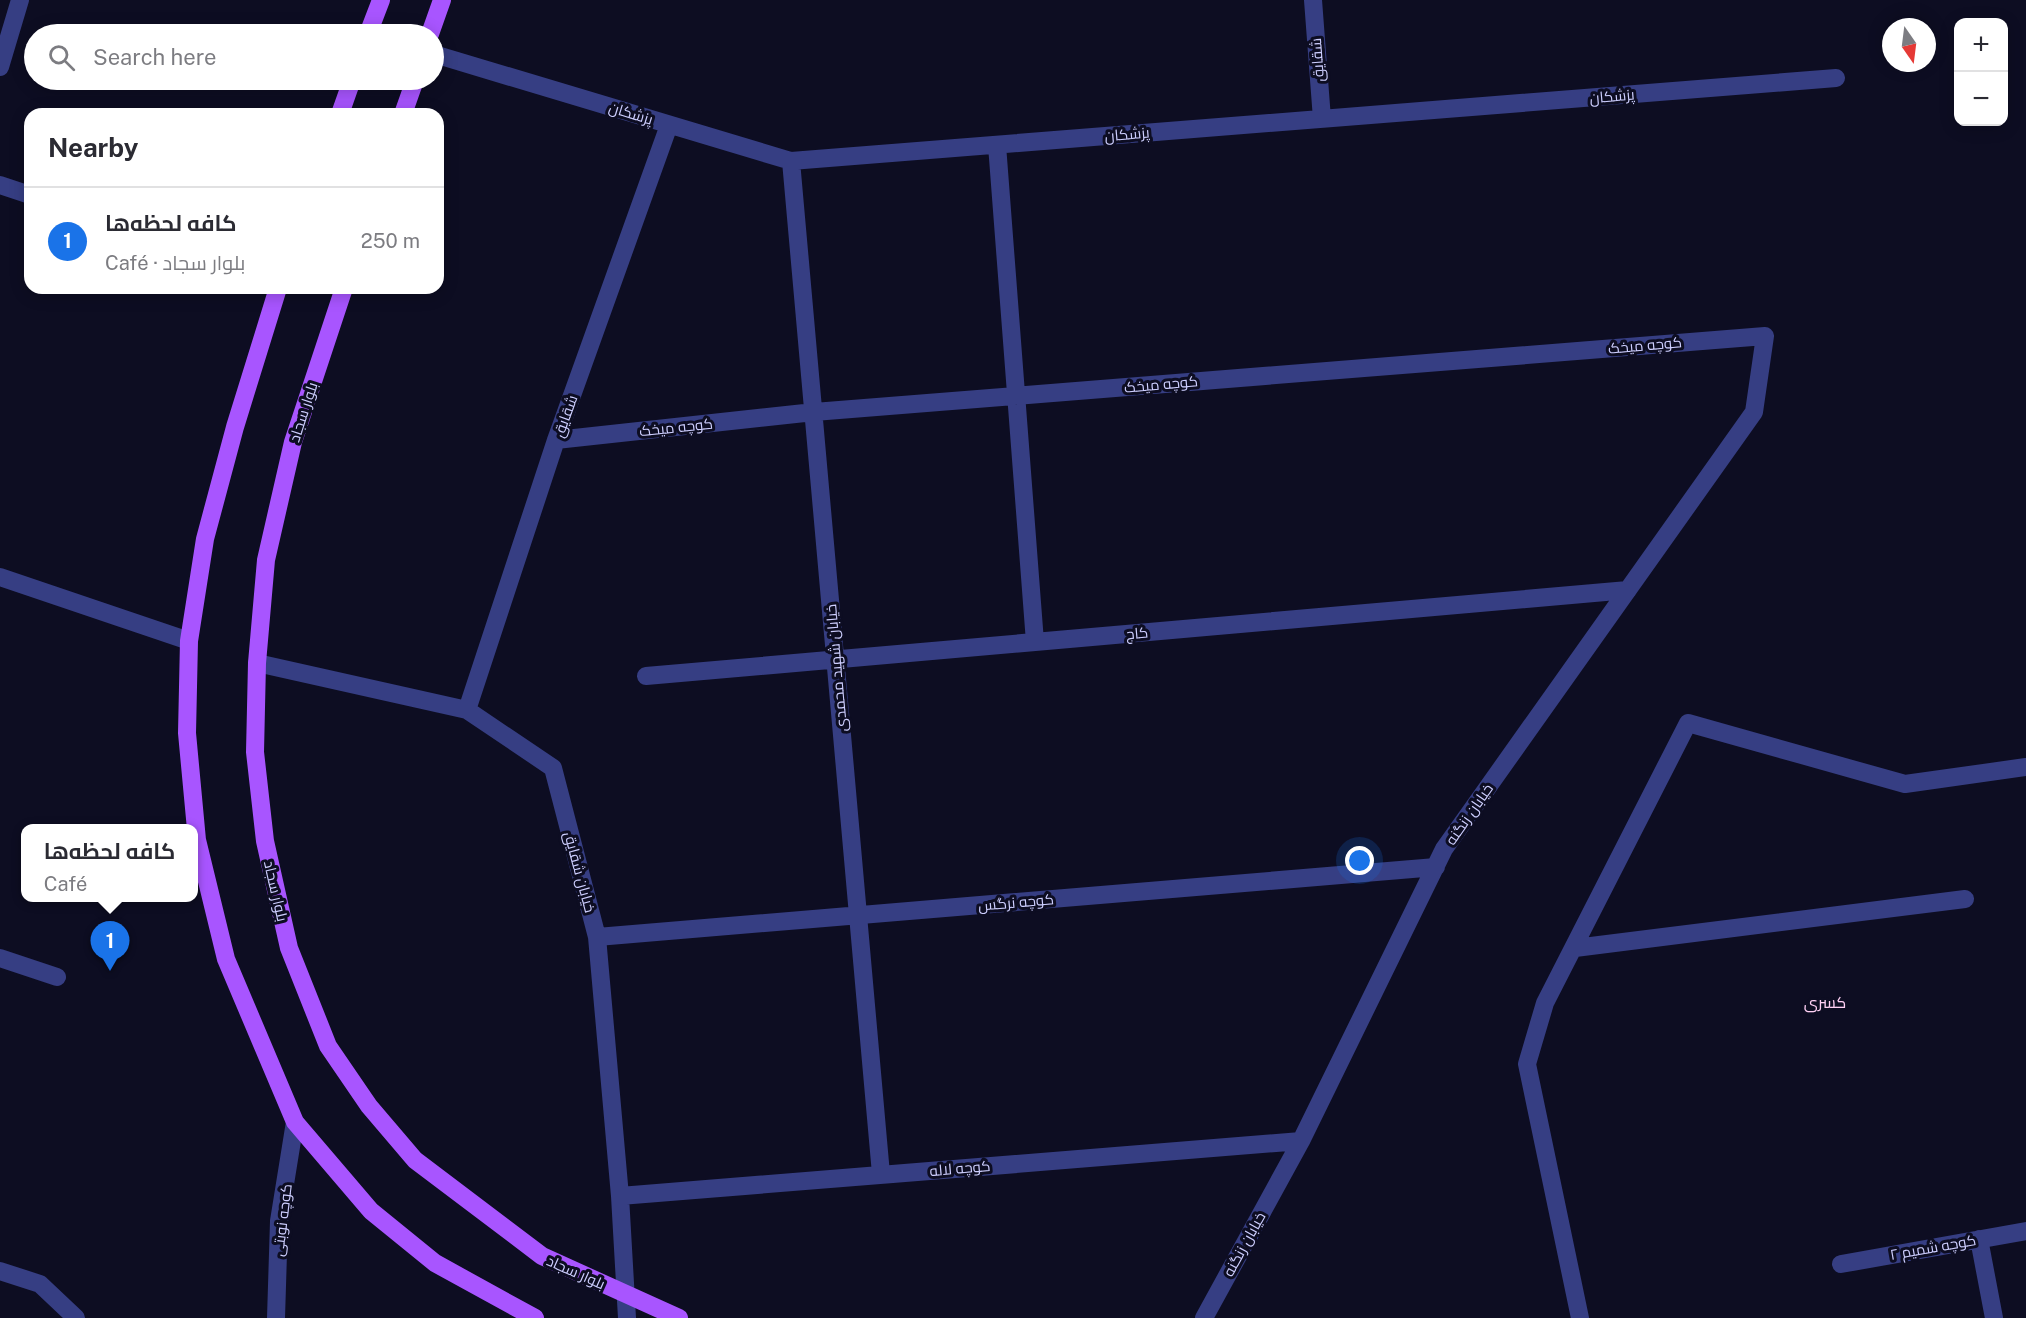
<!DOCTYPE html>
<meta charset="utf-8">
<style>
:root{--surface:#fff;--page:#f2f2f3;--text:#2b2b33;--muted:#7c7c81;--line:#e1e1e2;--accent:#1a73e8}
body{margin:0;font-family:"Public Sans",Cairo,sans-serif;background:var(--page);color:var(--text)}
.controls{position:absolute;right:18px;top:18px;display:grid;overflow:hidden;border-radius:12px;box-shadow:0 3px 15px #0003}
.controls button{width:54px;height:54px;display:grid;place-items:center;padding:0;border:0;border-bottom:2px solid var(--line);background:var(--surface);color:var(--text);font:30px sans-serif}
.compass{position:absolute;left:1882px;top:18px;width:54px;height:54px;border-radius:50%;background:var(--surface);box-shadow:0 3px 15px #0003;rotate:166deg}
.you{position:absolute;left:1360px;top:861px;width:21px;height:21px;margin:-15px;border:4px solid #fff;border-radius:50%;background:#1a73e8;box-shadow:0 0 0 9px #1a73e833}
.badge{display:grid;place-items:center;width:39px;height:39px;border-radius:50%;background:var(--accent);color:#fff;font-size:20px;font-weight:700}
.pin{position:absolute;translate:-50% -50px;filter:drop-shadow(0 2px 3px #0008)}
.pin::after{content:'';position:absolute;top:32px;width:21px;height:18px;background:inherit;clip-path:polygon(0 0,100% 0,50% 100%)}
.popup{position:absolute;left:21px;top:824px;width:177px;height:78px;box-sizing:border-box;display:grid;place-content:center;border-radius:12px;background:var(--surface);filter:drop-shadow(0 2px 4px #0005);font-size:20px;white-space:nowrap;color:var(--muted)}
.popup b{font-size:22px;color:var(--text)}
.popup::after{content:'';position:absolute;left:50%;top:100%;margin-left:-12px;border:12px solid transparent;border-top-color:var(--surface)}
.list{margin:0;padding:0;list-style:none}
h2{display:flex;justify-content:space-between;align-items:center;height:78px;margin:0;padding:0 24px;font-size:26px}
h2 small{font-size:20px;font-weight:400;color:var(--muted)}
.list li{display:grid;grid-template-columns:39px 1fr auto;gap:18px;align-items:center;box-sizing:border-box;height:108px;padding:0 24px;border-top:2px solid var(--line)}
.list b{display:block;font-size:22px;white-space:nowrap}
.list p{margin:0;font-size:20px;white-space:nowrap;color:var(--muted)}
.list em{font-size:20px;font-style:normal;color:var(--muted)}
.icon{flex:none;width:33px;height:33px;fill:none;stroke:currentColor;stroke-width:2;stroke-linecap:round;stroke-linejoin:round}
.map{position:relative;flex:none;width:2026px;height:1318px;overflow:hidden}
.search{position:absolute;background:var(--surface);box-shadow:0 3px 15px #0003;left:24px;top:24px;width:420px;height:66px;display:flex;align-items:center;gap:15px;box-sizing:border-box;padding:0 21px;border-radius:33px;color:var(--muted);font-size:22px}
.panel{position:absolute;background:var(--surface);box-shadow:0 3px 15px #0003;left:24px;top:108px;width:420px;height:186px;border-radius:18px}
.map>svg:first-child{display:block}
.lines{fill:none;stroke-linecap:round;stroke-linejoin:round}
.minor{stroke:#363e83;stroke-width:18}
.major{stroke:#a855ff;stroke-width:18}
.labels{text-anchor:middle;dominant-baseline:central;stroke-width:6;stroke-linejoin:round;paint-order:stroke}
.street-label{font-size:15px;fill:#cecfff;stroke:#0d0d22}
.neighbourhood-label{font-size:16px;fill:#ffd0f4;stroke:#0d0d22}
</style>
<div class="map">
<svg width="2026" height="1318" viewBox="0 0 2026 1318">
<rect width="100%" height="100%" fill="#0d0d22"/>
<g class="lines">
<path class="minor" d="M1313,0L1322,119
M434,54L791,161L1836,78
M0,67L20,0
M997,145L1035,642
M791,161L881,1174
M0,185L30,195
M556,440L814,412L1765,336L1754,412L1444,849L1301,1141L1204,1318
M0,577L189,641
M257,663L467,710L553,768L597,937L620,1196L627,1318
M646,676L1628,590
M467,710L556,440L669,125
M597,937L1436,867
M1575,948L1965,899
M0,958L57,977
M620,1196L1301,1141
M1979,1239L1994,1318
M1841,1264L2026,1231
M0,1271L40,1284L76,1318
M276,1318L279,1221L295,1122
M1580,1318L1527,1064L1545,1003L1688,723L1905,784L2026,767"/>
<path class="major" d="M368,34L381,0
M430,34L442,0
M340,114L352,80
M403,114L415,80
M278,288L235,427L205,539L189,641L187,733L197,840L226,959L295,1122L371,1211L435,1263L535,1318
M344,288L293,442L266,560L257,663L255,752L265,841L289,948L328,1046L369,1106L415,1160L542,1256L679,1318"/>
</g>
<g class="labels">
<g class="street-label">
<text transform="translate(1317 60) rotate(-94)">شقایق</text>
<text transform="translate(1612 96) rotate(-5)">پزشکان</text>
<text transform="translate(631 113) rotate(17)">پزشکان</text>
<text transform="translate(1127 134) rotate(-5)">پزشکان</text>
<text transform="translate(1645 345) rotate(-5)">کوچه میخک</text>
<text transform="translate(1161 384) rotate(-5)">کوچه میخک</text>
<text transform="translate(303 412) rotate(-72)">بلوار سجاد</text>
<text transform="translate(565 416) rotate(-70)">شقایق</text>
<text transform="translate(676 427) rotate(-6)">کوچه میخک</text>
<text transform="translate(1137 633) rotate(-5)">کاج</text>
<text transform="translate(836 668) rotate(-95)">خیابان شهید محمدی</text>
<text transform="translate(1469 814) rotate(-55)">خیابان زنگنه</text>
<text transform="translate(580 872) rotate(75)">خیابان شقایق</text>
<text transform="translate(276 891) rotate(77)">بلوار سجاد</text>
<text transform="translate(1016 902) rotate(-5)">کوچه نرگس</text>
<text transform="translate(960 1168) rotate(-5)">کوچه لاله</text>
<text transform="translate(282 1220) rotate(-83)">کوچه نوبتی</text>
<text transform="translate(1244 1244) rotate(-61)">خیابان زنگنه</text>
<text transform="translate(1933 1247) rotate(-10)">کوچه شمیم ۲</text>
<text transform="translate(576 1272) rotate(24)">بلوار سجاد</text>
</g>
<g class="neighbourhood-label">
<text x="1825" y="1002">کسری</text>
</g>
</g>
</svg>
<div class="controls">
<button>+</button>
<button>−</button>
</div>
<svg class="compass" viewBox="-18 -18 36 36"><path d="M0-13l5 13h-10z" fill="#e53935"/><path d="M0 13l5-13h-10z" fill="#7c7c81"/></svg>
<div class="you"></div>
<div class="pin badge" style="left:110px;top:971px">1</div>
<div class="popup"><b>کافه لحظه‌ها</b>Café</div>
<div class="search"><svg class="icon" aria-label="search" viewBox="0 0 24 24"><circle cx="10" cy="10" r="6"/><path d="M15 15l6 6"/></svg>Search here</div>
<section class="panel">
<h2>Nearby<small></small></h2>
<ul class="list">
<li><span class="badge">1</span><div><b>کافه لحظه‌ها</b><p>Café · بلوار سجاد</p></div><em>250 m</em></li>
</ul>
</section>
</div>
